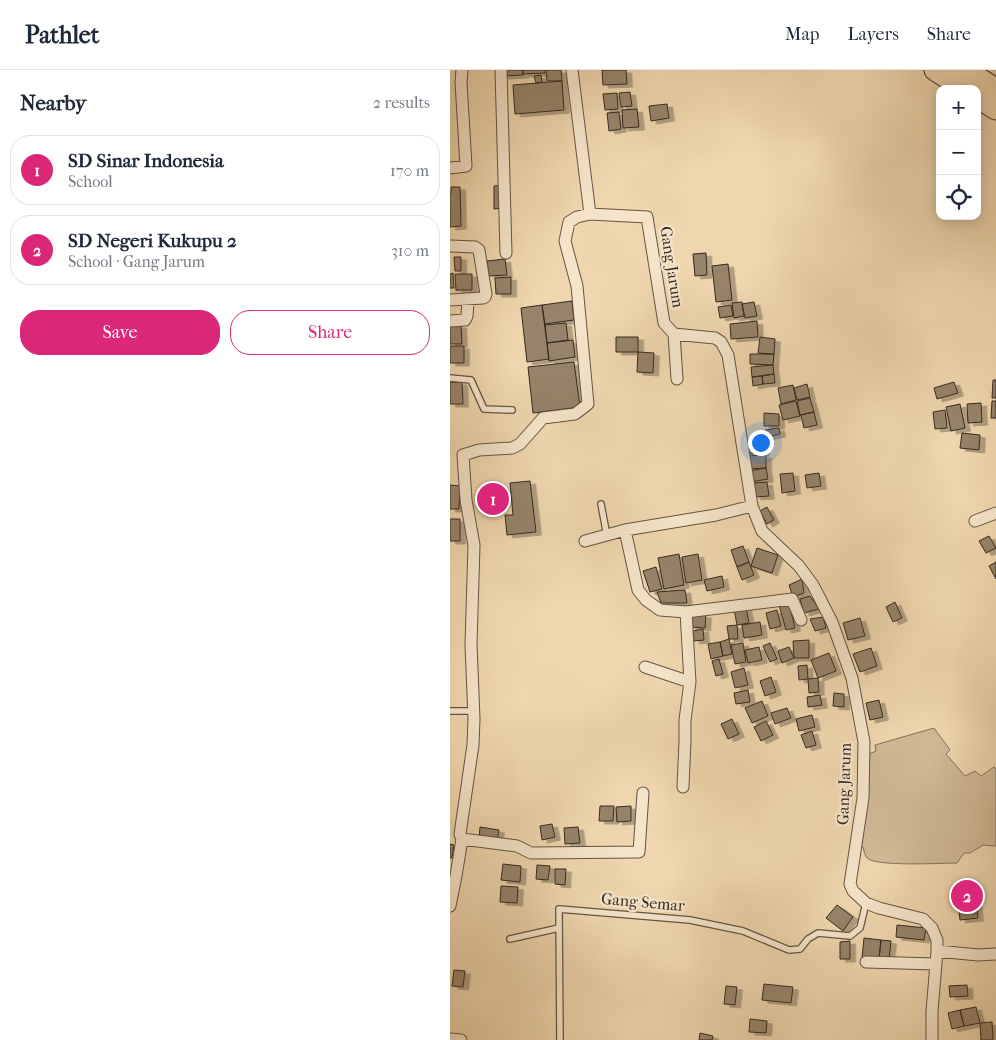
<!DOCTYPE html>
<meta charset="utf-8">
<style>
:root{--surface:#fff;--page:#f2f2f3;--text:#1f2937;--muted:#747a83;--line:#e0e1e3;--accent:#db2777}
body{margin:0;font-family:"IM FELL French Canon",serif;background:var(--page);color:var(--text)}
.controls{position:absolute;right:15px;top:15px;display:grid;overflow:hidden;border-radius:10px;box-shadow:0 2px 12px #0003}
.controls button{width:45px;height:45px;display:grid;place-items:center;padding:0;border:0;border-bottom:1px solid var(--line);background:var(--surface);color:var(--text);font:25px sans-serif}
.you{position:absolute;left:310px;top:372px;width:18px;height:18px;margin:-12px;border:4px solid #fff;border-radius:50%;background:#1a73e8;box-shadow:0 0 0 8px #1a73e833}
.badge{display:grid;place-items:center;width:32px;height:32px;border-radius:50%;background:var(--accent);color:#fff;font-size:16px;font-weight:700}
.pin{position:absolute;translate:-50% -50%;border:2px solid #fff;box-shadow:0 1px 5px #0006}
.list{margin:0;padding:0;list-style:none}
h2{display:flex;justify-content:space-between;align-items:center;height:65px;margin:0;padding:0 20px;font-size:21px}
h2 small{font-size:16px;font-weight:400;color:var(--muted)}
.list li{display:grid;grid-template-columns:32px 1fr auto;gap:15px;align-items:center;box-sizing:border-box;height:70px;margin:0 10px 10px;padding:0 10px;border:1px solid var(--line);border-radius:20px}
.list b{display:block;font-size:19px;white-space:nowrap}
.list p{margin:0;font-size:16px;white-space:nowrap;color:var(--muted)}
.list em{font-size:16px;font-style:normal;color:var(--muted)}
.actions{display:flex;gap:10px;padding:15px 20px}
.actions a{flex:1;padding:11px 0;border:1px solid var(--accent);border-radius:20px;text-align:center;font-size:18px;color:var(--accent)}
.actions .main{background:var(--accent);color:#fff}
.icon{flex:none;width:28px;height:28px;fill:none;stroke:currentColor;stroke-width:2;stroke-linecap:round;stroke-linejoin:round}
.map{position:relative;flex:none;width:546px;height:970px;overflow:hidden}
header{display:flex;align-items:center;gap:30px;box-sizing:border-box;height:70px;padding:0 25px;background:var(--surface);border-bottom:1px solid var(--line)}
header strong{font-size:24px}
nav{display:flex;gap:28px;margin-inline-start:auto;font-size:18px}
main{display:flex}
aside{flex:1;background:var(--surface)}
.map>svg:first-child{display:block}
.green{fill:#d0b996;stroke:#83715c}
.building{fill:#96836a;stroke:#362921;filter:url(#shadow)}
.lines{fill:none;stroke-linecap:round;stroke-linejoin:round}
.lane-casing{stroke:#645444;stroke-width:8}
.street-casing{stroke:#645444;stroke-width:13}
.highway-casing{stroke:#362921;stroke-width:23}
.lane{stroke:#f5e4ca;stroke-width:5.5}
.street{stroke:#f5e4ca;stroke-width:11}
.highway{stroke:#efd6ae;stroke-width:21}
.labels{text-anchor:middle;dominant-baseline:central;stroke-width:4.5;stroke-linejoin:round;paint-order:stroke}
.street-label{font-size:16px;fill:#362921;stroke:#f5e4ca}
</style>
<header>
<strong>Pathlet</strong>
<nav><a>Map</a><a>Layers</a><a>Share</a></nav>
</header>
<main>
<aside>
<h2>Nearby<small>2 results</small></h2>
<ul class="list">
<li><span class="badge">1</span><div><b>SD Sinar Indonesia</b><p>School</p></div><em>170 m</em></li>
<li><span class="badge">2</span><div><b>SD Negeri Kukupu 2</b><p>School · Gang Jarum</p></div><em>310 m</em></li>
</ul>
<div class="actions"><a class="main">Save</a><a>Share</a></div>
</aside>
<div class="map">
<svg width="546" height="970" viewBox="0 0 546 970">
<defs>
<filter id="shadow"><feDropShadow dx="5.5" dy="3" stdDeviation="0" flood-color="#0004"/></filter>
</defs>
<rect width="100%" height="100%" fill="#efd6ae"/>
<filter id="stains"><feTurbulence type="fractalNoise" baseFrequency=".004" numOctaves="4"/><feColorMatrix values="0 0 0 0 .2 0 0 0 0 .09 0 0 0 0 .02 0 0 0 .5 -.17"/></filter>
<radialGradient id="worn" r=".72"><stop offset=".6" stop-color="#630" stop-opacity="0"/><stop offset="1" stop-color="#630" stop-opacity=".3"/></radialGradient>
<path class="green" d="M484,658L500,680L496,684L515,706L525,701L531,706L544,697L546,699V776L533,775L520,783H514L507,793C492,793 426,797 417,788C415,786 414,781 413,777H407L419,684L426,681L425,675Z"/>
<path class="building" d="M53,0H72L73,5L53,6Z
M73,0H95V3L73,4Z
M96,0H111L112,11H97Z
M152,0H176L177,14L153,15Z
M91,5L92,12L86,13L84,6Z
M112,11L114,40L65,44L63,15Z
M180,22L182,36L171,37L169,23Z
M167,23L168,39L155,40L153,24Z
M217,34L219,48L201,51L199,36Z
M187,39L189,57L173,58L172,40Z
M169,42L171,59L159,61L157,43Z
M53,115V138L44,139V116Z
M1,117H10L11,156L0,157V123H1Z
M256,183L257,205L245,206L243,184Z
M4,187H11V201H5Z
M55,189L57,205L39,206L37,191Z
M278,194L282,230L266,232L262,196Z
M3,203L4,218H0V204Z
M5,204H22V220H6Z
M61,207V224H46L45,208Z
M122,231L124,250L95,254L92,235Z
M292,232L294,246L284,248L282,233Z
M304,232L307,246L295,248L292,234Z
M92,235L99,289L77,292L71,238Z
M281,235L283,246L270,248L268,237Z
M307,251L308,267L281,269L280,254Z
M116,253L118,270L97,273L95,255Z
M0,255H11L12,274H0Z
M166,267H188V282H166Z
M310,267L325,269L324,284L308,283Z
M123,270L125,287L99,291L97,273Z
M0,276H14V293H0Z
M188,282L204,283L203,303L187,302Z
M300,284H324L323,295L300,294Z
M124,292L130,337L83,343L78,297Z
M323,295L324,304L302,307L301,297Z
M324,304L325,313L313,314L312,306Z
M312,306L313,314L303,316L302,307Z
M543,310H546V328H542Z
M0,312H12L13,334H0Z
M504,312L508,323L487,329L484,318Z
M357,314L360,327L347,330L344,318Z
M343,315L346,330L331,334L328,318Z
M360,328L364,342L350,345L347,331Z
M346,331L350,346L333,350L329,335Z
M542,331H546V348H541Z
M531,333L532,352L518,353L517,334Z
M510,334L515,358L501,361L496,337Z
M495,340L497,358L485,359L483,342Z
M364,342L367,355L354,358L351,345Z
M314,343L329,344V356H314Z
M329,358L330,364L316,367L315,360Z
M512,363L530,365L529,380L510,378Z
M313,371L314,383L297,384L296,373Z
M316,385V398L297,399L296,386Z
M316,398L318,409L301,412L299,401Z
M343,403L345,421L332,423L330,404Z
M369,403L371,416L357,418L355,405Z
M80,411L86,462L57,465L55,445H63L60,413Z
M317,412L319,426L305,427L303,413Z
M0,415L10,416L9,439H0Z
M317,437L324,450L317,454L310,441Z
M0,449H10V471H0Z
M539,466L546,478L536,483L529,471Z
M293,476L299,492L287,497L281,480Z
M307,478L328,485L322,503L301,496Z
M229,484L234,515L214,519L208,488Z
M248,484L252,510L236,513L232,487Z
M299,492L304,505L292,510L287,497Z
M546,492V509L539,496Z
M206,497L212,519L200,522L193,501Z
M272,506L274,517L257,521L254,510Z
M352,509L354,523L343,527L339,515Z
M235,520L237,533H211L207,522Z
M360,526L369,539L354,543L350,529Z
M445,532L452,548L443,552L436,537Z
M339,533L345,558L336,560L329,535Z
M296,537L299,553L287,555L284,539Z
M327,540L331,556L320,559L316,543Z
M241,545H256L255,558L240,557Z
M373,547L376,558L365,561L360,549Z
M410,548L415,566L398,570L393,553Z
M310,552L312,565L294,568L292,555Z
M287,555L288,569H279L277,556Z
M253,559L254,570L244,571L243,561Z
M279,569L282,584L273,586L270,572Z
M359,570V588H344L343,571Z
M270,572L273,586L261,589L258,574Z
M293,573L296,592L285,594L281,575Z
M320,573L327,589L320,592L313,576Z
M309,577L312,590L298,593L295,580Z
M339,577L344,588L332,593L328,581Z
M421,578L427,596L410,602L403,584Z
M379,583L386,601L368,608L361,590Z
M269,589L273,604L266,606L262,591Z
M357,595L358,609L349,610L348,596Z
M294,598L298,615L285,618L281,602Z
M321,607L326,622L315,626L310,611Z
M368,608L369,622L359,623L358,609Z
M298,620L300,632L286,634L284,623Z
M384,623L394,624V637L383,636Z
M370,625L372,635L358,637L357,627Z
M429,630L433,647L420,650L416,633Z
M312,631L318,646L302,653L295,638Z
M337,638L341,648L325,654L321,643Z
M362,645L365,657L349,661L346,649Z
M282,649L289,664L278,669L271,654Z
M316,651L323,665L311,671L304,657Z
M362,661L366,675L356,678L351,665Z
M150,736H164L163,751H149Z
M181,736V751L167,752L166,737Z
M102,754L105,767L92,770L90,756Z
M30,757L49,760L47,771L29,769Z
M128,757L130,773L115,774L114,758Z
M0,774L4,775L2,788H0Z
M53,794L71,796L70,812L51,810Z
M87,795L100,796L98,810L86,809Z
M105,799H116L115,815L105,814Z
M525,812L526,825L511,827L509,813Z
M51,816L68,817L67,833L50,832Z
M526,831L528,848L510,850L508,832Z
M387,835L403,847L393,861L376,848Z
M447,855L476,858L474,870L446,867Z
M414,868L431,870L429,889L412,888Z
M431,870L441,871L439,890L429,889Z
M400,871V889H390V872Z
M4,900L15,901L13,917L2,916Z
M314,914L343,917L341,933L312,930Z
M517,915L518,926L500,927L499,916Z
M276,916L287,917L285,935L274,934Z
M526,937L530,953L514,956L510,940Z
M510,940L514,956L502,959L498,943Z
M300,949L317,951L316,963L299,962Z
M542,952L543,970H531L530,953Z
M250,963L263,966L262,970H249Z"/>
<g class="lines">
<defs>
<path id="lane" d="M0,308L21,310L34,339L62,340
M151,434L157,466
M0,641H24
M60,869L109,858
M110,970L109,839L240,850L293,861L339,880L350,879L358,869L368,863L400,866L410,858L416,833"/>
<path id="street" d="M51,0L56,183
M122,0L140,144L197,147L214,253L224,264L265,268L271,272L278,285L302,436L312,461L349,496L363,515L382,552L402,608L414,672L413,728L400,814L403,821L416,833L429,838L473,849L482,858L487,870V881L482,942V970
M0,98L16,96L11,12L12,0
M0,176L25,177L29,180L36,224L35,227L33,228L0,230
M0,251L15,250L17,246L18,230
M224,264L227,309
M525,451L546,443
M175,460L188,520L196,530L210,540L236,542
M135,471L175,460L266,445L302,436
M195,597L240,612
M233,717L235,671V650L240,612L236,542L342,529L351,550
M12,769L67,776L81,783L189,782L193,723
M0,836L6,806L12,769L10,764L23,675L24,649L21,574L24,475L16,430L13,385L29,380L62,378L70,374L93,348L125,344L138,334L127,216L115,171L119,152L127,147L140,144
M487,881L528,885L546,884
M416,892L486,894
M0,969L11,970"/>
<path id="highway" d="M485,0L514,19
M515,0L546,19
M527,27L546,39"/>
</defs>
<use href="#lane" class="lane-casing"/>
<use href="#street" class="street-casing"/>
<use href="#highway" class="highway-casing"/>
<use href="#lane" class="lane"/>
<use href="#street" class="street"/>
<use href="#highway" class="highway"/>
</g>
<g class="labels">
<g class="street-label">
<text transform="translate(222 197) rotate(81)">Gang Jarum</text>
<text transform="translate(394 714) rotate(-88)">Gang Jarum</text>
<text transform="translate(193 832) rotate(5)">Gang Semar</text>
</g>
</g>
<rect width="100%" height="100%" filter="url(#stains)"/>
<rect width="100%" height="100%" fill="url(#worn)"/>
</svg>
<div class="controls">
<button>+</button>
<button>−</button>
<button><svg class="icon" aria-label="locate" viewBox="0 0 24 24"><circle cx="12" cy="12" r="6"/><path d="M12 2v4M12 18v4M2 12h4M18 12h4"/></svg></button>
</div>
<div class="you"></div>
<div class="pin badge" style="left:43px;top:429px">1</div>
<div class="pin badge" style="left:517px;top:826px">2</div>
</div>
</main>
